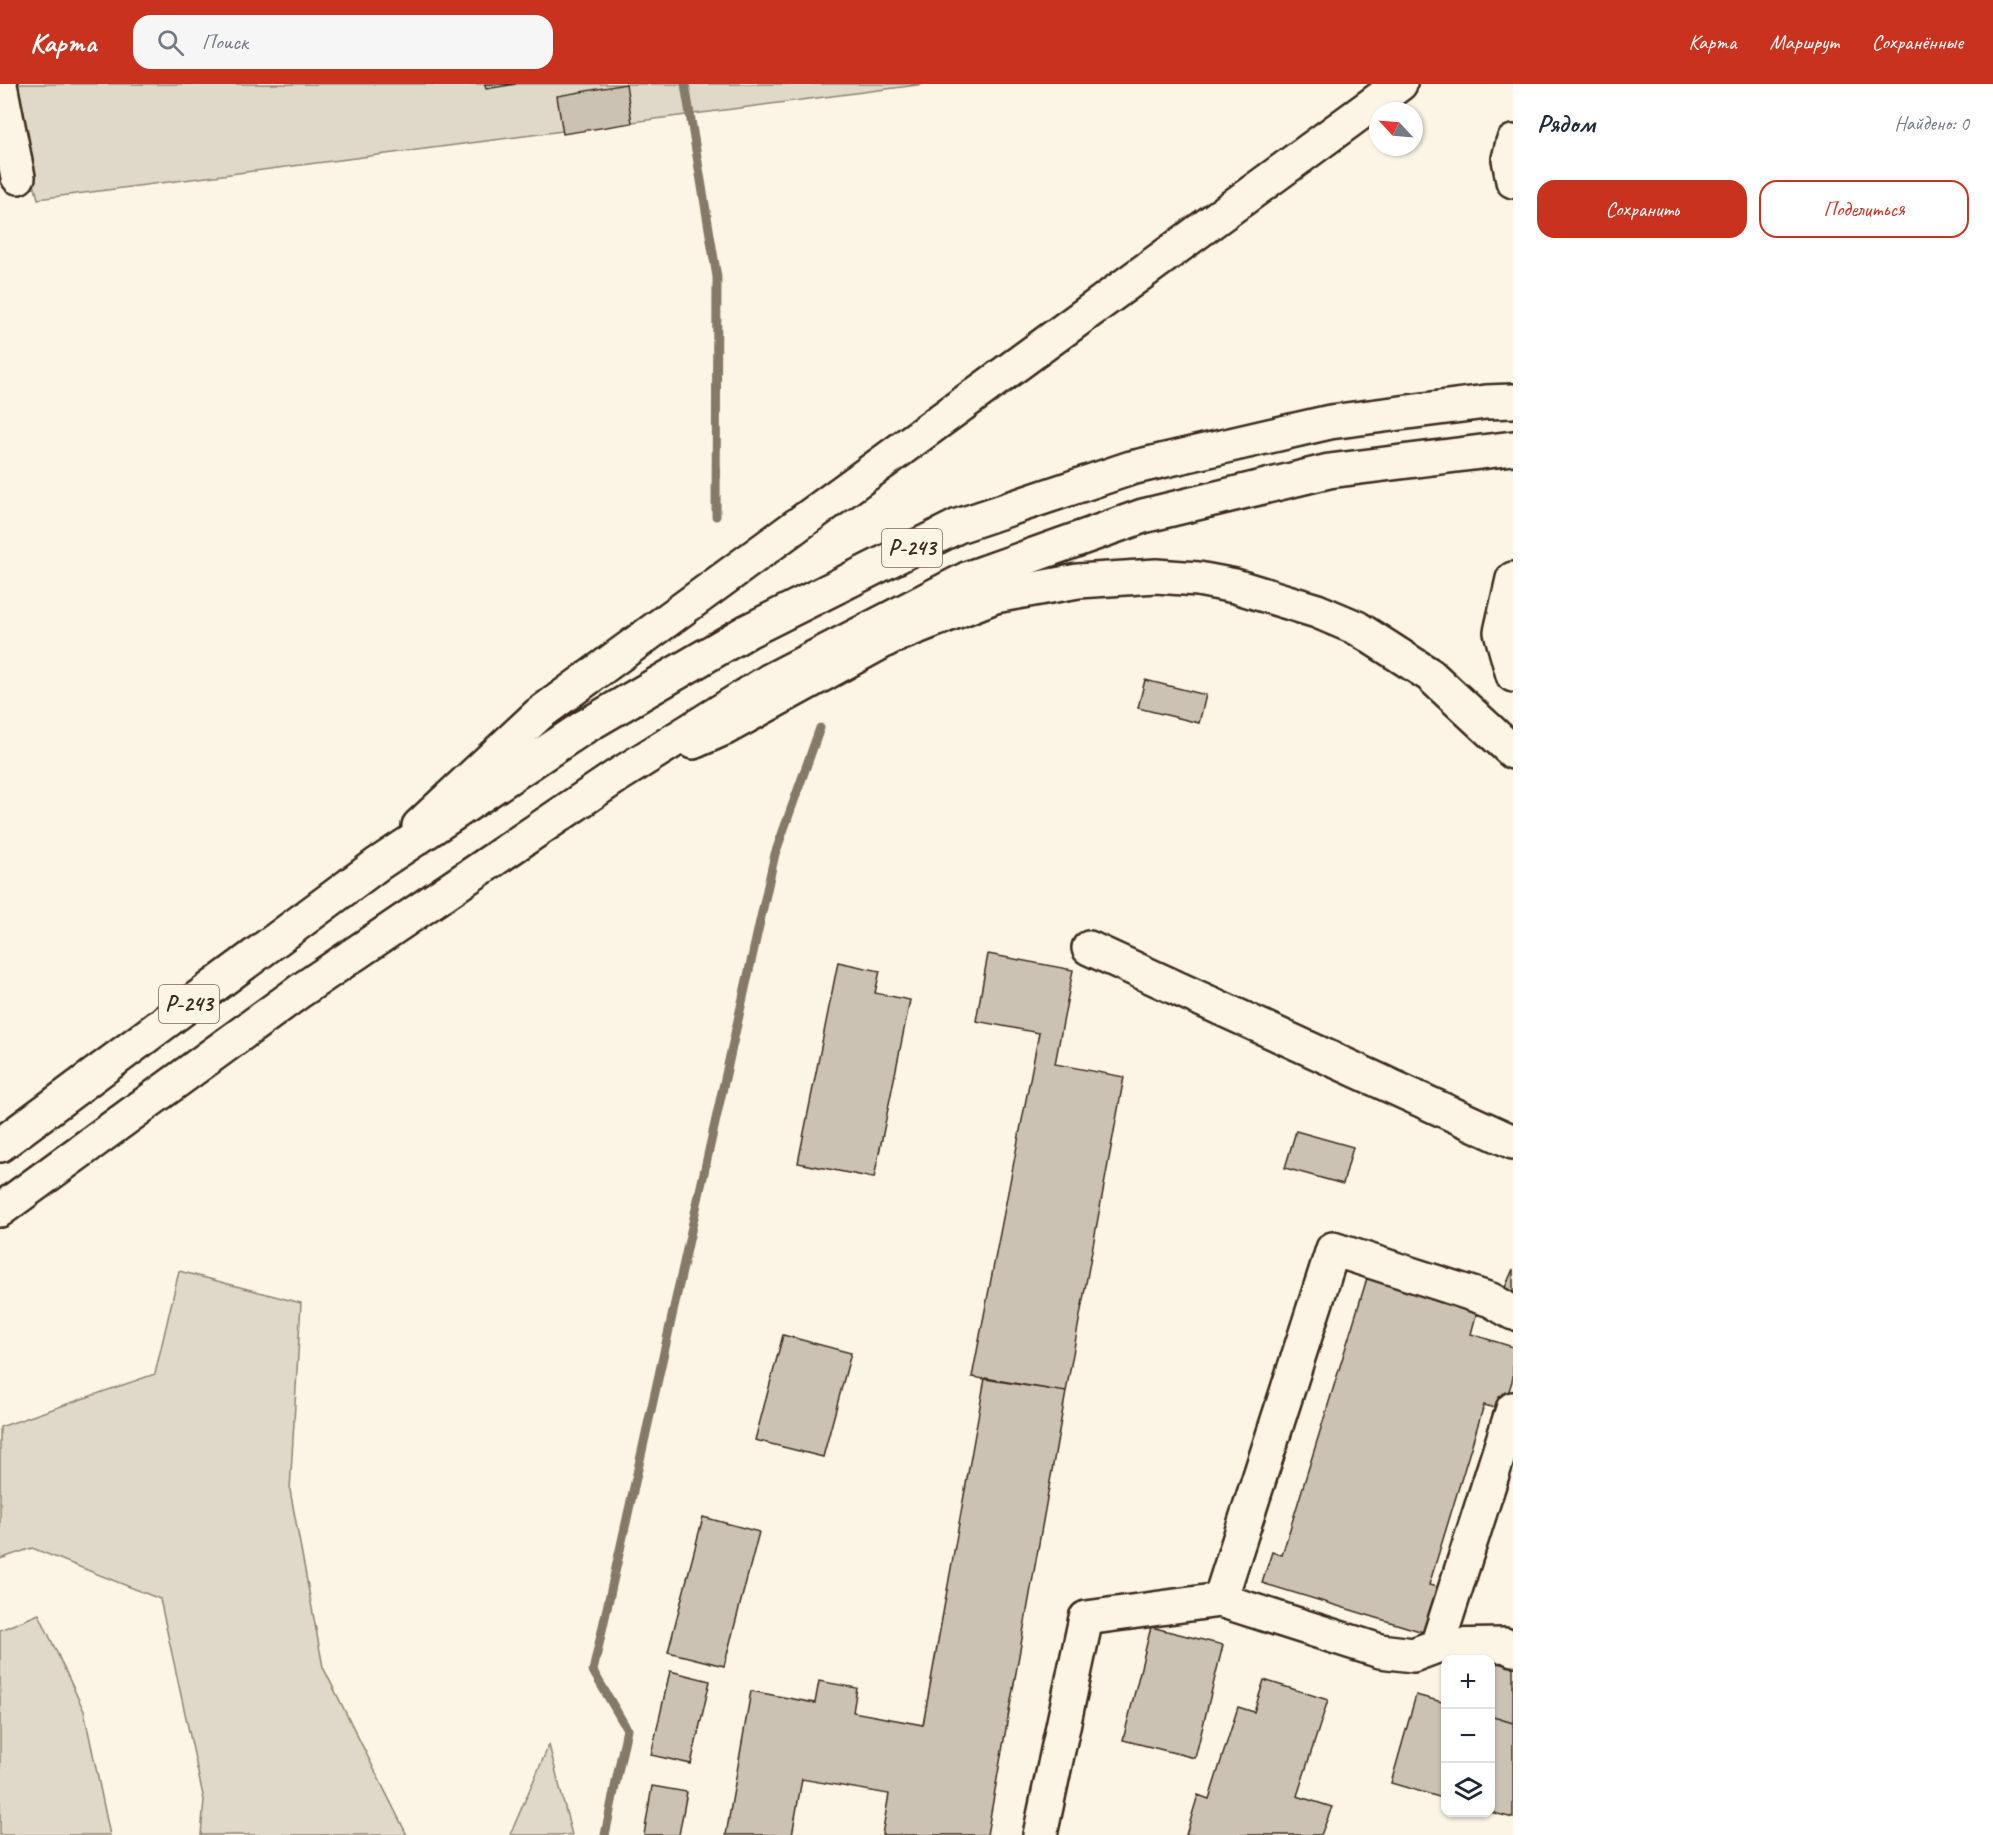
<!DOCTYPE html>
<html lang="ru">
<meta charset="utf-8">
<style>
:root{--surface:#fff;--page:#f6f6f7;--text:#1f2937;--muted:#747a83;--line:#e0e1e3;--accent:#c8321e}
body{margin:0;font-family:Caveat,sans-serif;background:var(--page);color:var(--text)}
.controls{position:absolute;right:18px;bottom:18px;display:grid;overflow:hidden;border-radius:12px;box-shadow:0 2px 4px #0004}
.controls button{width:54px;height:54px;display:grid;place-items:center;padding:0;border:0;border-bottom:2px solid var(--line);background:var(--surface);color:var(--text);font:30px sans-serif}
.compass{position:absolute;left:1369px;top:18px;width:54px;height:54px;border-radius:50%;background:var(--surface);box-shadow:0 2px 4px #0004;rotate:296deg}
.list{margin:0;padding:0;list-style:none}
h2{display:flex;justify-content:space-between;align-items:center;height:78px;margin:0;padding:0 24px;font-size:26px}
h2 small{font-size:20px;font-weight:400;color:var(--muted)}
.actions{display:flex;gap:12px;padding:18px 24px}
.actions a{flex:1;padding:14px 0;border:2px solid var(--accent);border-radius:18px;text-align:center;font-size:21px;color:var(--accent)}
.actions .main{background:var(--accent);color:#fff}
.icon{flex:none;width:33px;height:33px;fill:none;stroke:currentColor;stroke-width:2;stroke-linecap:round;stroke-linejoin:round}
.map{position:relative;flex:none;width:1513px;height:1751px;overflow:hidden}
header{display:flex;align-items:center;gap:36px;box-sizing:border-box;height:84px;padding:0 30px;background:var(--accent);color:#fff}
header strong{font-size:28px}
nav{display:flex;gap:33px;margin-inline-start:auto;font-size:21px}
.search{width:420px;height:54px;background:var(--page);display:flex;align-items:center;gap:15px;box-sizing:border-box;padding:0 21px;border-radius:18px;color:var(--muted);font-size:22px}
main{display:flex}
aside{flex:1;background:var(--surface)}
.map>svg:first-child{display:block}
.green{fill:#e0d8c8;stroke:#8e8173;stroke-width:1.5}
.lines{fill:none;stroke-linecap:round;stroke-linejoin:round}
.stream{stroke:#85796b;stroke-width:9}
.building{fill:#ccc2b3;stroke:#3b2a1e;stroke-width:1.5}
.minor-casing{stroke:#3b2a1e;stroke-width:38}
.major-casing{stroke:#3b2a1e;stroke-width:38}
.highway-casing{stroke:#3b2a1e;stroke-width:38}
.minor{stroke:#fcf5e5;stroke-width:33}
.major{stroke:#fcf5e5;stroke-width:33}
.highway{stroke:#fcf5e5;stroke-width:33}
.labels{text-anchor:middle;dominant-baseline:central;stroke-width:4.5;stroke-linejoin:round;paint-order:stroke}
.shield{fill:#fcf5e5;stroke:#75675a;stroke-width:1.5}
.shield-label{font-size:22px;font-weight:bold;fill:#3b2a1e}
</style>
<header>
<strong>Карта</strong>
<div class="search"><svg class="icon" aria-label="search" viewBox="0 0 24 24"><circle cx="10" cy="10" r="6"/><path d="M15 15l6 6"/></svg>Поиск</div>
<nav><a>Карта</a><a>Маршрут</a><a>Сохранённые</a></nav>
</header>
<main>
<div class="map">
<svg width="1513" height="1751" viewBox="0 0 1513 1751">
<rect width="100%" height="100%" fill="#fcf5e5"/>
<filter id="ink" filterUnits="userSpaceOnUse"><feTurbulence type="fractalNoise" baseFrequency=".0167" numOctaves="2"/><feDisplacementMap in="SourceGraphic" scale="12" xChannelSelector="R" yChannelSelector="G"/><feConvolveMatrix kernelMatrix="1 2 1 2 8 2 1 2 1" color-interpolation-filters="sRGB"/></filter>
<g filter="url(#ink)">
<path class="green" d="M8,0H925L38,115Z
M179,1187L301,1219L290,1406L323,1583L407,1751H201L204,1716L160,1515L32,1464L0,1475V1343L155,1290Z
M39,1530L84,1627L110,1751H0V1546Z
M549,1661L572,1751H510Z"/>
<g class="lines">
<path class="stream" d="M685,0L717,193L716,432
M605,1751L627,1645L593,1587L775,770L820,644"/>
</g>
<path class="building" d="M485,0H516L486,5Z
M626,0L632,39L563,50L557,12Z
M1145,596L1206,611L1199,639L1138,624Z
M988,870L1073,886L1055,980L1124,993L1066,1308L972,1293L1039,949L976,937Z
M838,878L880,887L875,909L910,916L874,1094L798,1079Z
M1296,1047L1353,1063L1343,1100L1285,1084Z
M1513,1185V1211L1503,1208Z
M1368,1191L1478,1224L1471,1250L1513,1263V1294L1503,1326L1484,1321L1429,1501L1437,1503L1423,1548L1262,1499L1272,1468L1282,1471Z
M783,1251L851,1269L823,1373L755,1356Z
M985,1294L1066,1308L987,1751H882L889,1710L802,1695L792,1751H726L751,1607L815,1619L819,1597L857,1604L853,1628L923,1641Z
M703,1433L759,1448L724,1582L668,1568Z
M1151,1543L1223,1561L1195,1674L1123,1656Z
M1490,1577L1513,1583V1639L1490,1632Z
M670,1587L710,1597L691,1680L651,1671Z
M1264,1596L1328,1616L1297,1712L1332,1723L1321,1751H1186L1198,1711L1209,1715L1238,1623L1254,1628Z
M1416,1611L1446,1619V1715L1391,1699Z
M1490,1632L1513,1639V1734L1490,1728Z
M652,1702L687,1708L679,1751H644Z"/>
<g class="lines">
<defs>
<path id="minor" d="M0,1L18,93
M1089,864L1513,1058
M1220,1516L1333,1165L1491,1216L1513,1229
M1437,1562L1513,1325
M1040,1751L1086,1534L1220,1516L1380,1567L1413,1571L1437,1562L1505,1561L1513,1565"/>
<path id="major" d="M1513,58L1509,75L1513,97
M1513,495L1501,548L1513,591
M693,658L725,644L889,554L995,512L1078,497L1156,492L1198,495L1235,502L1317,527L1357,544L1430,591L1513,668
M419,742L539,630L1400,0"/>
<path id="highway" d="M0,1061L378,780L584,643L748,547L958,442L1131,384L1330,338L1486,318L1513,317
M0,1126L300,907L617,692L769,597L969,494L1143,432L1329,387L1513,364"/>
</defs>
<use href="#minor" class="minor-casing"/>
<use href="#major" class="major-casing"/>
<use href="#highway" class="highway-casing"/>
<use href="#minor" class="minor"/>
<use href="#major" class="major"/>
<use href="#highway" class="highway"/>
</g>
</g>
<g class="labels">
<g class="shield">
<rect x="882" y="445" width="60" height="38" rx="4.5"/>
<rect x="159" y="901" width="60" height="38" rx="4.5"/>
</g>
<g class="shield-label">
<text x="912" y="464">Р-243</text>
<text x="189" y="920">Р-243</text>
</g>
</g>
</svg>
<div class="controls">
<button>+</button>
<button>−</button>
<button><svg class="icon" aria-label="layers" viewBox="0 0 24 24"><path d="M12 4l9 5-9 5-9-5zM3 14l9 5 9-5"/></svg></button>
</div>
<svg class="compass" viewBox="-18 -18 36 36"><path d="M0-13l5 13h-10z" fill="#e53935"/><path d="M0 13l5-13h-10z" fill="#747a83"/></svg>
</div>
<aside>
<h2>Рядом<small>Найдено: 0</small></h2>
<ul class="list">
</ul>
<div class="actions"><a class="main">Сохранить</a><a>Поделиться</a></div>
</aside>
</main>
